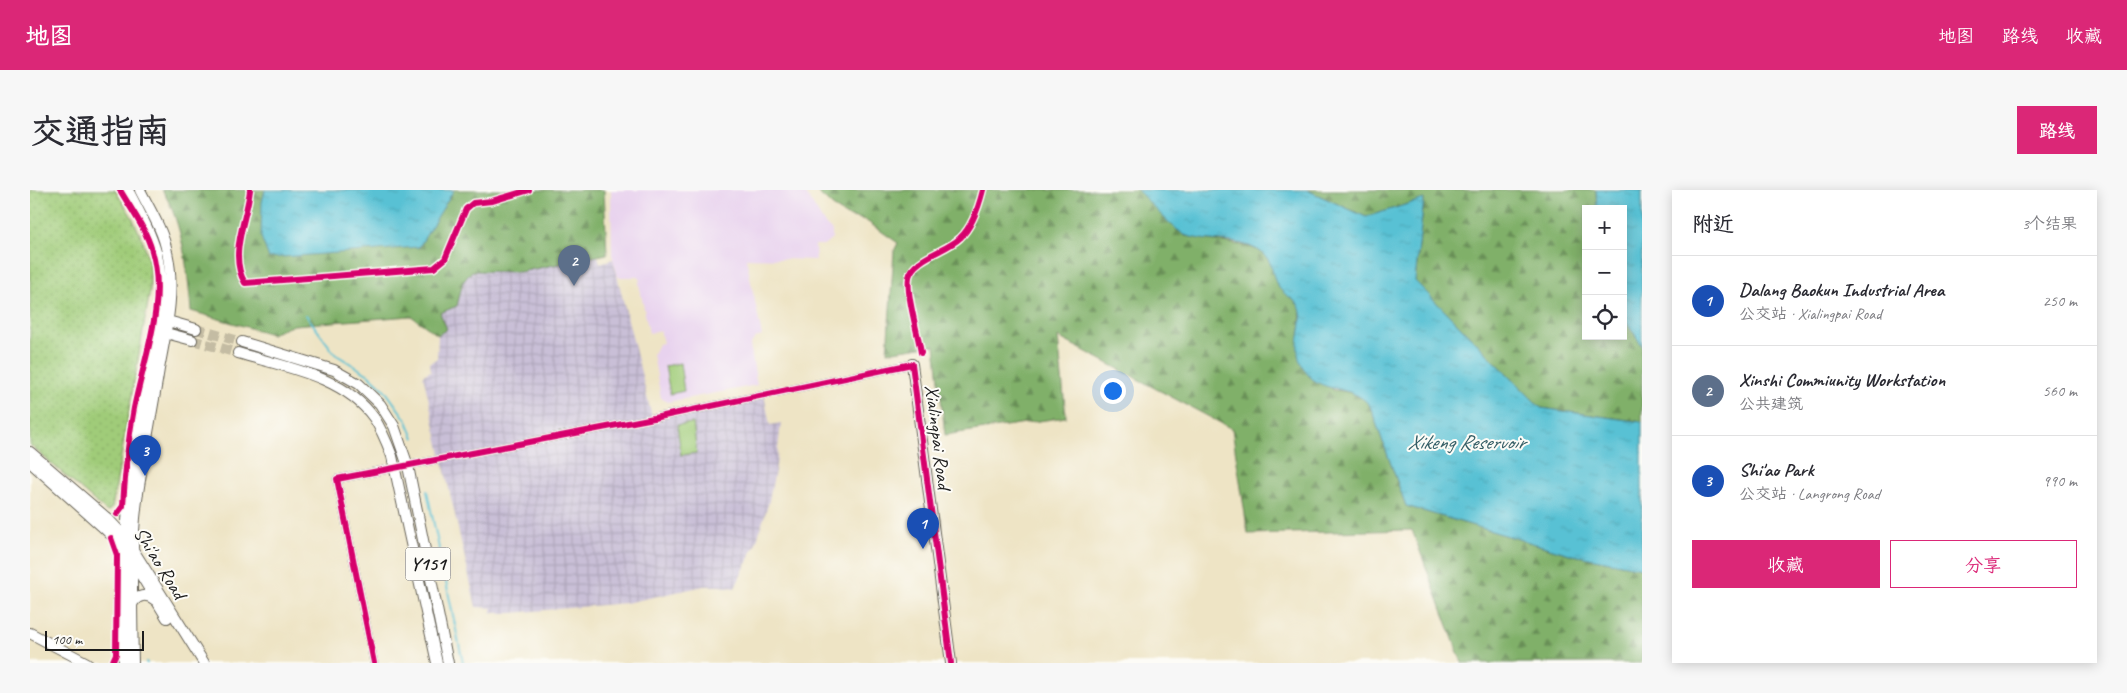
<!DOCTYPE html>
<html lang="zh">
<meta charset="utf-8">
<style>
:root{--surface:#fff;--page:#f7f7f7;--text:#2b2b33;--muted:#7c7c81;--line:#e1e1e2;--accent:#db2777}
body{margin:0;font-family:Caveat,"LXGW WenKai TC",sans-serif;background:var(--page);color:var(--text)}
.controls{position:absolute;right:15px;top:15px;display:grid;overflow:hidden;border-radius:0px;box-shadow:0 2px 12px #0003}
.controls button{width:45px;height:45px;display:grid;place-items:center;padding:0;border:0;border-bottom:1px solid var(--line);background:var(--surface);color:var(--text);font:25px sans-serif}
.scale{position:absolute;left:15px;bottom:12px;width:99px;box-sizing:border-box;padding-left:5px;border:2px solid #1c1c1c;border-top:0;font-size:14px;line-height:18px;white-space:nowrap;color:#1c1c1c;-webkit-text-stroke:4px #fdfcf7;paint-order:stroke}
.you{position:absolute;left:1082px;top:200px;width:18px;height:18px;margin:-12px;border:4px solid #fff;border-radius:50%;background:#1a73e8;box-shadow:0 0 0 8px #1a73e833}
.badge{display:grid;place-items:center;width:32px;height:32px;border-radius:50%;background:var(--accent);color:#fff;font-size:16px;font-weight:700}
.pin{position:absolute;translate:-50% -41px;filter:drop-shadow(0 1px 2px #0008)}
.pin::after{content:'';position:absolute;top:26px;width:18px;height:15px;background:inherit;clip-path:polygon(0 0,100% 0,50% 100%)}
.list{margin:0;padding:0;list-style:none}
h2{display:flex;justify-content:space-between;align-items:center;height:65px;margin:0;padding:0 20px;font-size:21px}
h2 small{font-size:16px;font-weight:400;color:var(--muted)}
.list li{display:grid;grid-template-columns:32px 1fr auto;gap:15px;align-items:center;box-sizing:border-box;height:90px;padding:0 20px;border-top:1px solid var(--line)}
.list b{display:block;font-size:19px;white-space:nowrap}
.list p{margin:0;font-size:16px;white-space:nowrap;color:var(--muted)}
.list em{font-size:16px;font-style:normal;color:var(--muted)}
.actions{display:flex;gap:10px;padding:15px 20px}
.actions a{flex:1;padding:11px 0;border:1px solid var(--accent);border-radius:0px;text-align:center;font-size:18px;color:var(--accent)}
.actions .main{background:var(--accent);color:#fff}
.icon{flex:none;width:28px;height:28px;fill:none;stroke:currentColor;stroke-width:2;stroke-linecap:round;stroke-linejoin:round}
.map{position:relative;flex:none;width:1612px;height:473px;overflow:hidden;border-radius:0px}
header{display:flex;align-items:center;gap:30px;box-sizing:border-box;height:70px;padding:0 25px;background:var(--accent);color:#fff}
header strong{font-size:24px}
nav{display:flex;gap:28px;margin-inline-start:auto;font-size:18px}
.intro{display:flex;align-items:center;justify-content:space-between;box-sizing:border-box;height:120px;padding:0 30px}
h1{margin:0;font-size:35px}
.button{padding:12px 22px;border-radius:0px;background:var(--accent);color:#fff;font-size:18px;font-weight:700}
main{display:flex;gap:30px;padding:0 30px}
aside{flex:1;background:var(--surface);border-radius:0px;box-shadow:0 2px 12px #0003}
.map>svg:first-child{display:block}
.built{fill:#e8d2ee}
.industrial{fill:url(#industrial-grid)}
.grass{fill:url(#grass-dots);stroke:#5e744a}
.forest{fill:url(#forest-firs);stroke:#4e6642}
.pitch{fill:#a0cc79;stroke:#5e744a}
.water{fill:url(#water-ripples);stroke:#3a6e78}
.lines{fill:none;stroke-linecap:round;stroke-linejoin:round}
.stream{stroke:#58c1d4;stroke-width:2}
.primary-tunnel{stroke:#c4bca3;stroke-width:10;stroke-dasharray:10 5;stroke-linecap:butt}
.street-casing{stroke:#666257;stroke-width:9}
.secondary-casing{stroke:#666257;stroke-width:12}
.primary-casing{stroke:#666257;stroke-width:12}
.street{stroke:#fff;stroke-width:7}
.secondary{stroke:#fff;stroke-width:10}
.primary{stroke:#fff;stroke-width:10}
.cycleway-casing{stroke:#fdfcf7;stroke-width:9}
.cycleway{stroke:#d6006c;stroke-width:6}
.labels{text-anchor:middle;dominant-baseline:central;stroke-width:4;stroke-linejoin:round;paint-order:stroke}
.shield{fill:#fdfcf7;stroke:#605f5e;stroke-width:1}
.shield-label{font-size:19px;font-weight:bold;fill:#1c1c1c}
.street-label{font-size:20px;fill:#1c1c1c;stroke:#fdfcf7}
.water-label{font-size:21px;font-style:italic;fill:#345e66;stroke:#fdfcf7}
</style>
<header>
<strong>地图</strong>
<nav><a>地图</a><a>路线</a><a>收藏</a></nav>
</header>
<div class="intro"><h1>交通指南</h1><a class="button">路线</a></div>
<main>
<div class="map">
<svg width="1612" height="473" viewBox="0 0 1612 473">
<defs>
<pattern id="industrial-grid" width="8" height="8" patternUnits="userSpaceOnUse" patternTransform="scale(1.25)"><rect width="8" height="8" fill="#c9bfd7"/><path d="M0 4h8M4 0v8" fill="none" stroke="#aca4b8"/></pattern>
<pattern id="grass-dots" width="8" height="8" patternUnits="userSpaceOnUse" patternTransform="scale(1.25)"><rect width="8" height="8" fill="#a0cc79"/><path d="M2 2h.1M6 6h.1" fill="none" stroke="#89af68" stroke-width="1.8" stroke-linecap="round"/></pattern>
<pattern id="forest-firs" width="22" height="20" patternUnits="userSpaceOnUse" patternTransform="scale(1.25)"><rect width="22" height="20" fill="#80b069"/><path d="M5 1l3.5 6h-7zM16 11l3.5 6h-7z" fill="#688e56"/></pattern>
<pattern id="water-ripples" width="26" height="14" patternUnits="userSpaceOnUse" patternTransform="scale(1.25)"><rect width="26" height="14" fill="#58c1d4"/><path d="M2 4q2-2 4 0t4 0M15 11q2-2 4 0t4 0" fill="none" stroke="#4ca5b5"/></pattern>
</defs>
<rect width="100%" height="100%" fill="#fdfcf7"/>
<filter id="ink" filterUnits="userSpaceOnUse"><feTurbulence type="fractalNoise" baseFrequency=".02" numOctaves="2"/><feDisplacementMap in="SourceGraphic" scale="10" xChannelSelector="R" yChannelSelector="G"/><feConvolveMatrix kernelMatrix="1 2 1 2 8 2 1 2 1" color-interpolation-filters="sRGB"/></filter>
<filter id="wash" filterUnits="userSpaceOnUse"><feTurbulence type="fractalNoise" baseFrequency=".0096" numOctaves="4" result="noise"/><feDisplacementMap in="SourceGraphic" scale="20" xChannelSelector="R" yChannelSelector="G"/><feGaussianBlur stdDeviation="1.12" result="paint"/><feColorMatrix in="noise" values="0 0 0 0 0 0 0 0 0 0 0 0 0 0 0 0 0 1.4 0 .05"/><feComposite in="paint" operator="in"/></filter>
<g filter="url(#wash)">
<rect width="100%" height="100%" fill="#eee4c5"/>
<path class="built" d="M581,0H774L794,33L802,41V49L795,55H785L786,70L716,68L732,146L725,148L720,155L727,195L638,212L631,208L623,164L628,154L633,153L630,141L619,143L609,94L610,87H588L582,65Z"/>
<path class="industrial" d="M568,66L570,73L583,69L622,227L734,204L740,235L751,233L746,276L738,315L726,353L705,398L689,396H674L596,413L482,423H462V418L446,417L393,185L401,181L400,173L407,168L408,145L417,139L410,123L427,116L433,92L442,81L490,82Z"/>
<path class="grass" d="M0,0H85L102,27L113,51L120,76V101L82,318L77,322L0,255Z"/>
<path class="forest" d="M132,0H235L232,12L388,57L424,0H574L577,64L490,82L442,81L433,92L427,116L410,123L417,139L408,145L381,126L264,135L241,144L161,121C158,83 153,32 132,0Z
M785,0H1107L1155,46L1217,56L1228,60L1237,68L1243,76L1247,94L1270,117L1271,134L1269,144L1303,200C1319,202 1330,202 1340,216L1376,316L1543,365L1612,378V473H1432L1382,340L1218,344L1202,239L1028,147L1036,227L915,245L905,155L857,162L864,61L868,53L835,30L817,26L806,19Z
M1277,0H1566L1567,19H1556V146H1593V126L1612,156V232L1511,218L1385,91L1394,10L1336,27Z"/>
<path class="pitch" d="M650,173L654,201L640,204L635,176Z
M663,233L667,263L651,265L647,235Z"/>
<path class="water" d="M235,0H424L389,57L239,68L231,47L232,12Z
M1107,0H1277L1336,27L1394,9L1385,91L1511,218L1612,232V378L1543,365L1376,316L1340,216C1321,191 1289,208 1272,176C1262,158 1273,141 1271,123C1270,110 1257,108 1250,99C1239,86 1247,72 1228,60C1207,48 1180,53 1157,46C1148,44 1116,9 1107,0Z
M1566,0H1612V156L1593,126V19H1567Z"/>
<g class="lines">
<path class="stream" d="M276,125L305,164L339,185L354,199L377,231L384,248
M397,301L433,473
M116,472L117,473"/>
</g>
</g>
<g filter="url(#ink)">
<g class="lines">
<path class="primary-tunnel" d="M166,139L212,152
M162,150L208,163"/>
<defs>
<path id="street" d="M344,473L307,289L629,227L882,174"/>
<path id="secondary" d="M882,174L921,473
M0,262L78,329L95,347L174,473
M0,272L75,339L95,359L137,428
M0,443L57,473"/>
<path id="primary" d="M162,150L136,143L128,132L138,131L166,139
M212,152L304,180L329,194L350,214L364,236L378,276L418,473
M208,163C255,177 314,186 344,228C352,240 357,253 362,266L407,473
M102,415C106,405 117,403 125,410
M94,473L93,398L99,299L130,122C135,67 122,47 98,0
M103,473C102,418 100,364 107,310C113,266 122,223 129,179C136,141 146,101 137,62C133,40 120,20 110,0"/>
</defs>
<use href="#street" class="street-casing"/>
<use href="#secondary" class="secondary-casing"/>
<use href="#primary" class="primary-casing"/>
<use href="#street" class="street"/>
<use href="#secondary" class="secondary"/>
<use href="#primary" class="primary"/>
<defs>
<path id="cycleway" d="M220,0C217,29 198,65 215,93L404,78L415,69L436,19L443,13L462,11L499,0
M891,163C888,143 876,105 879,87C883,68 917,61 930,48C943,36 949,16 953,0
M87,324L93,316C95,283 98,251 104,218C114,168 137,112 122,61C116,39 101,19 90,0
M81,348L87,365L86,464L82,473
M344,473L307,289L629,227L882,174L921,473"/>
</defs>
<use href="#cycleway" class="cycleway-casing"/>
<use href="#cycleway" class="cycleway"/>
</g>
</g>
<g class="labels">
<rect class="shield" x="375.5" y="357.5" width="45" height="33" rx="4"/>
<g class="shield-label">
<text x="398" y="374">Y151</text>
</g>
<g class="street-label">
<text transform="translate(908 247) rotate(83)">Xialingpai Road</text>
<text transform="translate(130 373) rotate(58)">Shi'ao Road</text>
</g>
<g class="water-label">
<text x="1436" y="252">Xikeng Reservoir</text>
</g>
</g>
</svg>
<div class="controls">
<button>+</button>
<button>−</button>
<button><svg class="icon" aria-label="locate" viewBox="0 0 24 24"><circle cx="12" cy="12" r="6"/><path d="M12 2v4M12 18v4M2 12h4M18 12h4"/></svg></button>
</div>
<div class="scale">100 m</div>
<div class="you"></div>
<div class="pin badge" style="left:893px;top:359px;background:#1a4fb4">1</div>
<div class="pin badge" style="left:544px;top:96px;background:#5c6f8a">2</div>
<div class="pin badge" style="left:115px;top:286px;background:#1a4fb4">3</div>
</div>
<aside>
<h2>附近<small>3个结果</small></h2>
<ul class="list">
<li><span class="badge" style="background:#1a4fb4">1</span><div><b>Dalang Baokun Industrial Area</b><p>公交站 · Xialingpai Road</p></div><em>250 m</em></li>
<li><span class="badge" style="background:#5c6f8a">2</span><div><b>Xinshi Commiunity Workstation</b><p>公共建筑</p></div><em>560 m</em></li>
<li><span class="badge" style="background:#1a4fb4">3</span><div><b>Shi'ao Park</b><p>公交站 · Langrong Road</p></div><em>990 m</em></li>
</ul>
<div class="actions"><a class="main">收藏</a><a>分享</a></div>
</aside>
</main>
